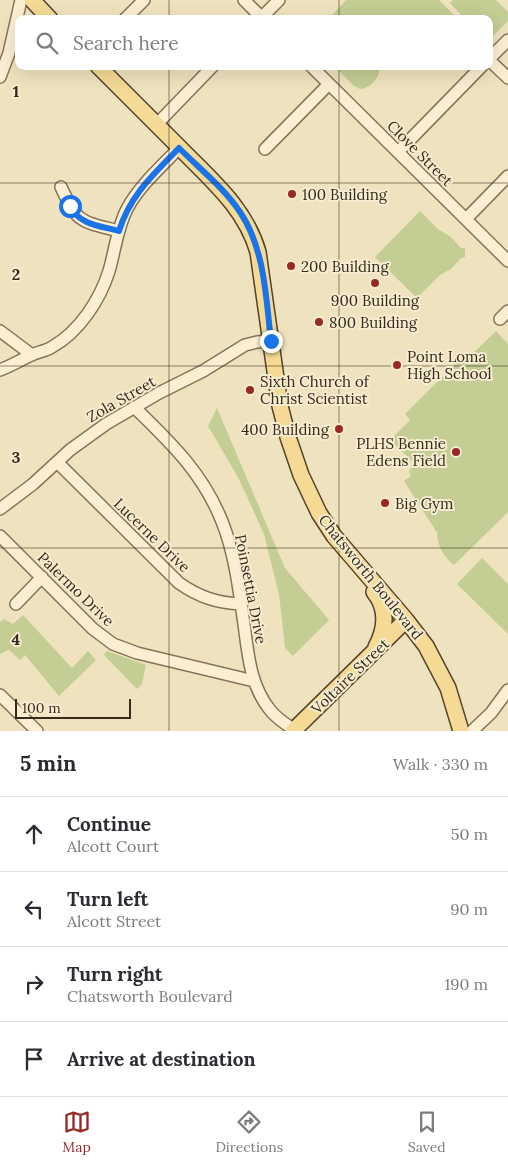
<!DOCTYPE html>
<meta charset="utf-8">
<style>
:root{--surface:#fff;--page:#f2f2f3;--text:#2b2b33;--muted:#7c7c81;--line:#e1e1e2;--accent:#992825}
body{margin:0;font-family:Lora,serif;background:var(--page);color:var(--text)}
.scale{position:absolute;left:15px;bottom:12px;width:116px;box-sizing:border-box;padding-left:5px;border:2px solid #372a1c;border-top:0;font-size:14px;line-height:18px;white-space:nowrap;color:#372a1c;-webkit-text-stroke:4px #f6eccf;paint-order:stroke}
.stop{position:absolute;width:15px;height:15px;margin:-11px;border:4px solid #1a73e8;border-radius:50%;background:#fff}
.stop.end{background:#1a73e8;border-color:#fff;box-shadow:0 1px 5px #0008}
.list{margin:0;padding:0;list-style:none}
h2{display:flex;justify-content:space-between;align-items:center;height:65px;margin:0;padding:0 20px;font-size:21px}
h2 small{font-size:16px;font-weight:400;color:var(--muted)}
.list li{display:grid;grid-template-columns:32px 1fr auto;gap:15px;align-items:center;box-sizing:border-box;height:75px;padding:0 20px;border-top:1px solid var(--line)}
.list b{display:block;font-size:19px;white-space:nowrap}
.list p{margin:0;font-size:16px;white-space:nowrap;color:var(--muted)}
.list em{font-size:16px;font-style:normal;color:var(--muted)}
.icon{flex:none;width:28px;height:28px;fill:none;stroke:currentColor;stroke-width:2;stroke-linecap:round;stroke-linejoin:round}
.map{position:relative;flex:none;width:508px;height:731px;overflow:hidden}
.search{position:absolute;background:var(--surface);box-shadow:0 5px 20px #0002;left:15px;right:15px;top:15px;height:55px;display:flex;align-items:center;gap:12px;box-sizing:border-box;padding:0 18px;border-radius:10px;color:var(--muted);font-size:19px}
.sheet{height:365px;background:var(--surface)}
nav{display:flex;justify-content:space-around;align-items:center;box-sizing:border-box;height:70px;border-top:1px solid var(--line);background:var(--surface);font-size:14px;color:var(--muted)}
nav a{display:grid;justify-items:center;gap:2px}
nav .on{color:var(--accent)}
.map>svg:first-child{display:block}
.green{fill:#c4cd93}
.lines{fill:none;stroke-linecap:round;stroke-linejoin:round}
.minor-casing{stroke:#887357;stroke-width:14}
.major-casing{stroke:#56412c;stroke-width:18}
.minor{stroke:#faefd3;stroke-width:11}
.major{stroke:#f4da95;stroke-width:15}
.route{stroke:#1a73e8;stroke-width:6}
.grid{fill:none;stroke:#372a1c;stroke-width:1;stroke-opacity:0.55}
.poi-dot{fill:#992825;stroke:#f6eccf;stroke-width:2}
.labels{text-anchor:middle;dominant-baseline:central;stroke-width:4;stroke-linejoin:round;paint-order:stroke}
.street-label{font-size:15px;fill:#372a1c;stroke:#f6eccf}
.poi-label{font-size:15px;fill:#372a1c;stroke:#f6eccf;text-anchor:start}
.grid-label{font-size:16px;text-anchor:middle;font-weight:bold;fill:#372a1c;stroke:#f6eccf;stroke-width:4;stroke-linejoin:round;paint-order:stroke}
</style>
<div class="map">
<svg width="508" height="731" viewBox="0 0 508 731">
<rect width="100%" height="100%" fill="#efe3bf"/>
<path class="green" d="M346,0H439L455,16L452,19H336L332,15Z
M453,0H496L508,12V21L489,40V19H465L450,3Z
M334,66H379C382,76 370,89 360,89L354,86Z
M420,211L439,230L450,236L461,248H465V257L461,258L451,269L440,275L417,298L375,257Z
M496,331L508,344V512L454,565C444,557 439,548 437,536L438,534L404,481L411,476L409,471L415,464L390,440L410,420L405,414L464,355L468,358Z
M217,408L285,568L329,620L293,656L285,648L279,594L264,534L239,479L208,426Z
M482,558L508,584V634L457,584Z
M23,615L72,668L88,651L96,660L59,696L25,655L20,660L9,650L0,654V622L4,619L13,624Z
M107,651L146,665L142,684L137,689L104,655Z"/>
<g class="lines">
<defs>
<path id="minor" d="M244,0L263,19
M125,19L144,0
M260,19L279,0
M489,59L508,40
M489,60L508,78
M311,66L508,261
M0,77L9,53L21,0
M156,125L213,66
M265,149L329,84
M398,152L482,66
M61,187C78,224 80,221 119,231
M466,219L508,176
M500,319L508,311
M0,331L32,355
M0,370C11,366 21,360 31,355C38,352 46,351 52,347C79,332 100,300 109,271C115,251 117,228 127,209C139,186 161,167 179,148
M134,407C171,443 204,474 223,524C235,555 239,590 244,624C248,654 250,685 270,710C277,719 287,725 296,731
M57,462L179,583C199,597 217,603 241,604
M0,509L33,484L70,450L106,424L159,393L203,371L245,345L257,342L271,341
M0,536L93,629L113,644L137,653L254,681
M16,604L42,577
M0,695L37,731
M472,731L491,713L508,690"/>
<path id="major" d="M32,0L50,19
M98,66C125,93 152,120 179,147C210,179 245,207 258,252L280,406L288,437L301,475L319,513L334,536L406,620L426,646L448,688L461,731
M374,592C388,609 386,628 376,647
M293,731L406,620"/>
</defs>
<use href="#minor" class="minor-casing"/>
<use href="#major" class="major-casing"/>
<use href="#minor" class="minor"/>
<use href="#major" class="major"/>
</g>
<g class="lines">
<path class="route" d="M70,206C79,225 101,226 119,231C130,195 154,174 179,148C200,169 224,188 240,212C265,249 266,299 271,341"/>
</g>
<path class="grid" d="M169,0V19M339,0V19M169,66V731M339,66V731M0,183H508M0,366H508M0,548H508"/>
<g class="poi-dot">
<circle cx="292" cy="194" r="5"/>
<circle cx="291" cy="266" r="5"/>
<circle cx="375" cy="283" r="5"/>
<circle cx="319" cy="322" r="5"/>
<circle cx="397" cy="365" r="5"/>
<circle cx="250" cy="390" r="5"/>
<circle cx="339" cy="429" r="5"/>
<circle cx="456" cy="452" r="5"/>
<circle cx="385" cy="503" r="5"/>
</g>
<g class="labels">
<g class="street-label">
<text transform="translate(420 153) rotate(45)">Clove Street</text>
<text transform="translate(121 399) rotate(-30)">Zola Street</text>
<text transform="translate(152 535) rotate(44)">Lucerne Drive</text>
<text transform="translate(371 577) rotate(51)">Chatsworth Boulevard</text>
<text transform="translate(76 589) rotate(44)">Palermo Drive</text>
<text transform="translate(251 589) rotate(79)">Poinsettia Drive</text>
<text transform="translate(350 676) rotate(-44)">Voltaire Street</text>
</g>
<g class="poi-label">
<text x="302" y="194">100 Building</text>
<text x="301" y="266">200 Building</text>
<text x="375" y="300" text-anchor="middle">900 Building</text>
<text x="329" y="322">800 Building</text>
<text x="407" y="356">Point Loma<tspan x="407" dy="17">High School</tspan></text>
<text x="260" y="381">Sixth Church of<tspan x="260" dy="17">Christ Scientist</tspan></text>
<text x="329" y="429" text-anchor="end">400 Building</text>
<text x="446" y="443" text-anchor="end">PLHS Bennie<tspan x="446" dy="17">Edens Field</tspan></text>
<text x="395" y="503">Big Gym</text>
</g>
</g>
<g class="grid-label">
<text x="16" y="97">1</text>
<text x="16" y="280">2</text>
<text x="16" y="463">3</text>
<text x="16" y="645">4</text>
</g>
</svg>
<div class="scale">100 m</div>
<div class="stop" style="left:70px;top:206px"></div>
<div class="stop end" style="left:271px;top:341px"></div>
<div class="search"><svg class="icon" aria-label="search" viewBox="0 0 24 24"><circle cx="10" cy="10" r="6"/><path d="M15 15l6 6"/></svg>Search here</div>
</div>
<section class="sheet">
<h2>5 min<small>Walk · 330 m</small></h2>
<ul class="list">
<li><svg class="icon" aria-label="ahead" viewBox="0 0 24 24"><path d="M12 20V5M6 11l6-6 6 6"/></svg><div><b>Continue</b><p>Alcott Court</p></div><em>50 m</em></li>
<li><svg class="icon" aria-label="left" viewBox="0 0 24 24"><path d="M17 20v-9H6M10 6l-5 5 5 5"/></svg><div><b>Turn left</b><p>Alcott Street</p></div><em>90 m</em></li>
<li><svg class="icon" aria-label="right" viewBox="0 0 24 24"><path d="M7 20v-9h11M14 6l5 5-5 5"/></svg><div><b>Turn right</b><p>Chatsworth Boulevard</p></div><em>190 m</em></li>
<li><svg class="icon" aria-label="arrive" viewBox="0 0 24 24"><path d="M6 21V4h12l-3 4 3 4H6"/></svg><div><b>Arrive at destination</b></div></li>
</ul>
</section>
<nav>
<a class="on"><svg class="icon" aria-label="map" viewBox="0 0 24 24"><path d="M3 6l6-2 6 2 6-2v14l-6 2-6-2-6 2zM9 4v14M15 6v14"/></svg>Map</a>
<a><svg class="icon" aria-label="directions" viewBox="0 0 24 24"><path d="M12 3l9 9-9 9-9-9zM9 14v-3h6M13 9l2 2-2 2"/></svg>Directions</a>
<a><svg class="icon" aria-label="saved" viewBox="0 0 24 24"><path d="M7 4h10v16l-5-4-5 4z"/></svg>Saved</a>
</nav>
